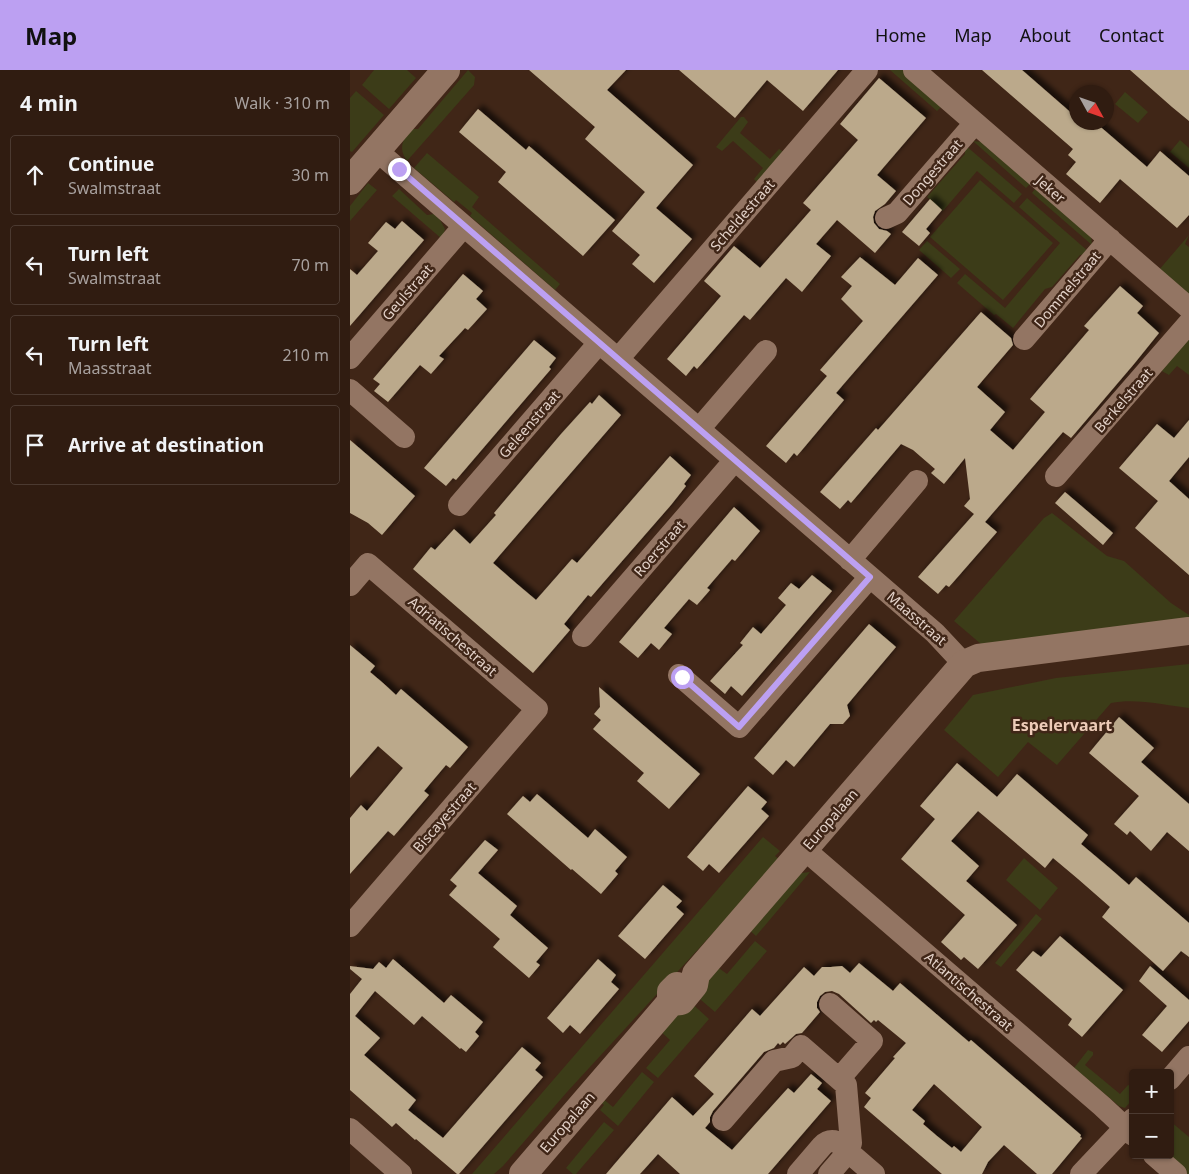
<!DOCTYPE html>
<meta charset="utf-8">
<style>
:root{--surface:#301c11;--page:#38251a;--text:#f1f3f6;--muted:#a8a19f;--line:#4b3a31;--accent:#bca0f2}
body{margin:0;font-family:"Noto Sans",sans-serif;background:var(--page);color:var(--text)}
.controls{position:absolute;right:15px;bottom:15px;display:grid;overflow:hidden;border-radius:5px;box-shadow:0 1px 4px #0004}
.controls button{width:45px;height:45px;display:grid;place-items:center;padding:0;border:0;border-bottom:1px solid var(--line);background:var(--surface);color:var(--text);font:25px sans-serif}
.compass{position:absolute;left:719px;top:15px;width:45px;height:45px;border-radius:50%;background:var(--surface);box-shadow:0 1px 4px #0004;rotate:130deg}
.stop{position:absolute;width:15px;height:15px;margin:-11px;border:4px solid #bca0f2;border-radius:50%;background:#fff}
.stop.end{background:#bca0f2;border-color:#fff;box-shadow:0 1px 5px #0008}
.list{margin:0;padding:0;list-style:none}
h2{display:flex;justify-content:space-between;align-items:center;height:65px;margin:0;padding:0 20px;font-size:21px}
h2 small{font-size:16px;font-weight:400;color:var(--muted)}
.list li{display:grid;grid-template-columns:32px 1fr auto;gap:15px;align-items:center;box-sizing:border-box;height:80px;margin:0 10px 10px;padding:0 10px;border:1px solid var(--line);border-radius:5px}
.list b{display:block;font-size:19px;white-space:nowrap}
.list p{margin:0;font-size:16px;white-space:nowrap;color:var(--muted)}
.list em{font-size:16px;font-style:normal;color:var(--muted)}
.icon{flex:none;width:28px;height:28px;fill:none;stroke:currentColor;stroke-width:2;stroke-linecap:round;stroke-linejoin:round}
.map{position:relative;flex:none;width:839px;height:1104px;overflow:hidden}
header{display:flex;align-items:center;gap:30px;box-sizing:border-box;height:70px;padding:0 25px;background:var(--accent);color:#111}
header strong{font-size:24px}
nav{display:flex;gap:28px;margin-inline-start:auto;font-size:18px}
main{display:flex}
aside{flex:1;background:var(--surface)}
.map>svg:first-child{display:block}
.green{fill:#3c3c18}
.building{fill:#bba98b;fill-rule:evenodd;filter:url(#shadow)}
.lines{fill:none;stroke-linecap:round;stroke-linejoin:round}
.street{stroke:#937563;stroke-width:22}
.secondary{stroke:#937563;stroke-width:28}
.route{stroke:#bca0f2;stroke-width:6}
.labels{text-anchor:middle;dominant-baseline:central;stroke-width:5;stroke-linejoin:round;paint-order:stroke}
.street-label{font-size:14px;fill:#e4d3ca;stroke:#402617}
.quarter-label{font-size:16px;font-weight:bold;fill:#edcbb8;stroke:#402617}
</style>
<header>
<strong>Map</strong>
<nav><a>Home</a><a>Map</a><a>About</a><a>Contact</a></nav>
</header>
<main>
<aside>
<h2>4 min<small>Walk · 310 m</small></h2>
<ul class="list">
<li><svg class="icon" aria-label="ahead" viewBox="0 0 24 24"><path d="M12 20V5M6 11l6-6 6 6"/></svg><div><b>Continue</b><p>Swalmstraat</p></div><em>30 m</em></li>
<li><svg class="icon" aria-label="left" viewBox="0 0 24 24"><path d="M17 20v-9H6M10 6l-5 5 5 5"/></svg><div><b>Turn left</b><p>Swalmstraat</p></div><em>70 m</em></li>
<li><svg class="icon" aria-label="left" viewBox="0 0 24 24"><path d="M17 20v-9H6M10 6l-5 5 5 5"/></svg><div><b>Turn left</b><p>Maasstraat</p></div><em>210 m</em></li>
<li><svg class="icon" aria-label="arrive" viewBox="0 0 24 24"><path d="M6 21V4h12l-3 4 3 4H6"/></svg><div><b>Arrive at destination</b></div></li>
</ul>
</aside>
<div class="map">
<svg width="839" height="1104" viewBox="0 0 839 1104">
<defs>
<filter id="shadow"><feDropShadow dx="4.5" dy="-4.5" stdDeviation="2.5" flood-color="#0009"/></filter>
</defs>
<rect width="100%" height="100%" fill="#402617"/>
<path class="green" d="M24,0H57L66,8L39,39L12,15Z
M118,0L125,7L124,15L57,91C48,79 53,70 59,59H68Z
M540,0H553L593,35L587,41Z
M6,21L34,45L2,82L0,81V28Z
M775,22L798,42L788,53L765,34Z
M391,47H394L398,52L390,63L420,89L429,79L434,82L408,113L404,109L413,98L383,71L372,81L366,77Z
M830,70L839,78V98L820,82Z
M623,71L632,72L682,112L676,118Z
M615,75L672,124L664,133L627,101L593,141L577,127L615,84Z
M77,83L129,127L122,137L210,214L205,220L120,146L122,143L106,130L104,132L64,98Z
M630,110L703,173L653,230L580,167Z
M18,113L27,120L0,151V136Z
M687,116L741,166L742,175L682,123Z
M49,119L77,145L84,144L89,148L95,159L92,169L42,126Z
M677,128L739,182L737,184L730,185L702,217L695,219L663,258L646,244L644,245L607,213L615,204L655,238L710,173L669,137Z
M839,165L835,174L839,177V225L808,201Z
M577,171L610,199L601,208L569,180Z
M839,268V305L827,296L819,305L810,300Z
M702,443L757,486L774,491L821,533L839,545V548L638,580L604,551L694,448Z
M839,594V638C814,635 786,628 761,633L707,695L678,672L648,707L594,660L623,625L706,608Z
M413,767L430,781L425,786L430,790L217,1022L153,1096L144,1104H122Z
M674,788L708,818L690,840L656,810Z
M460,802L406,866L398,859L451,803Z
M686,844L692,849L651,897L645,893Z
M405,871L417,881L365,942L344,924L366,896L377,904Z
M338,930L359,949L308,1008L296,998L320,970L309,960Z
M738,980L743,982V985L735,995L770,1024L778,1015L783,1017V1029L775,1038L769,1036L724,998Z
M292,1002L304,1012L268,1056L250,1040L254,1035L249,1031L252,1028L263,1037Z
M820,1051L839,1067V1104H837L820,1085Z
M254,1052L264,1060L226,1104H223L216,1098Z"/>
<path class="building" d="M179,0H276L257,20L343,95L306,138L342,169L304,213L282,194L290,185L262,161L295,122L235,69L245,57Z
M329,0H488L453,41L417,10L385,48Z
M632,0H672L726,47V52H733L740,59L746,53L797,97L810,81L839,106V145L827,158L770,109L750,133L716,104L726,92L718,85L723,79Z
M780,0H839V51L822,37Z
M529,8L576,48L527,105L546,121L535,134L525,141L523,147L524,153L529,159L537,161L541,164L525,183L487,150L466,174L481,186L452,222L436,208L400,250L394,245L347,299L344,296L336,306L317,289L371,226L354,211L384,176L410,198L461,140L453,133L508,70L490,54Z
M128,39L176,80L179,76L265,150L233,186L148,112L156,102L109,62Z
M580,129L592,140L576,159L580,163L569,176L552,162Z
M52,151L74,170L0,256V199L7,205L28,181L18,173L36,152L45,159Z
M510,187L545,215L568,188L588,205L486,323L494,330L447,386L444,383L436,393L416,376L477,306L470,300L513,251L491,229L502,216L491,207Z
M113,204L133,221L126,229L137,239L118,260L115,258L89,286L94,289L81,304L70,295L38,332L24,321L30,314L23,309Z
M770,216L793,236L787,243L809,263L784,294L721,368L713,362L635,452L647,462L599,517L596,515L588,524L568,507L624,444L614,436L620,429L615,388L594,414L581,403L585,399L563,380L551,374L501,433L498,430L490,439L470,422L526,358L528,360L631,242L661,268L663,275L627,317L655,342L640,360L663,380L695,342L680,329L739,260L734,256Z
M184,270L206,288L199,297L201,299L106,410L103,408L96,416L74,398Z
M249,325L271,345L143,493L167,514L186,530L222,489L227,493L320,386L341,405L334,414L336,416L321,435L253,513L241,527L238,525L214,554L220,560L183,603L63,499L81,477L85,480L104,459L120,474L146,445L144,443L211,364L240,332L242,334Z
M839,350V387L819,411L839,429V505L785,458L808,431L769,398L807,354L824,368Z
M0,370L65,426L32,465L18,453L0,443Z
M715,422L763,463L753,475L705,433Z
M384,437L410,461L385,491L382,489L357,518L360,520L347,535L339,529L314,558L322,564L309,580L301,573L288,588L269,572Z
M462,505L482,521L392,626L381,616L375,624L360,611L393,575L390,573L403,557L411,564L436,535L428,528L441,513L449,519Z
M519,554L546,577L497,635L500,646L493,654H480L444,697L436,690L423,705L404,688Z
M0,575L25,596L20,602L33,613L46,625L51,619L118,677L100,698L96,695L74,721L79,725L44,766L38,761L0,804V748L11,735L17,741L53,698L28,676L0,708Z
M249,617L350,704L319,739L287,711L294,703L243,659L251,650L244,644L250,637Z
M769,647L804,678L791,692L839,734V781L817,762L801,781L780,761L777,765L764,754L789,726L739,683Z
M607,693L647,727L667,704L738,765L731,774L763,801L779,815L786,807L839,853V887L831,881L813,901L752,847L760,837L728,809L703,788L695,798L628,741L601,771L629,796L616,811L667,855L628,899L614,887L611,890L591,872L615,845L551,789L585,749L570,736Z
M398,716L417,732L411,739L419,746L369,803L359,794L353,801L337,787Z
M187,724L238,768L245,759L277,787L265,801L268,804L251,824L222,799L221,800L157,744L173,726L180,732Z
M135,770L148,780L128,803L167,836L160,845L198,878L186,892L190,895L179,908L143,877L150,869L99,825L107,816L100,810Z
M313,815L332,831L326,837L334,844L295,889L268,866Z
M710,866L773,920L732,967L718,955L722,949L666,900L683,881L691,887Z
M43,889L94,933L101,925L133,952L125,962L129,966L116,982L111,978L110,979L72,946L64,955L25,921L5,946L30,968L14,985L66,1030L58,1040L93,1068L172,977L191,993L185,1000L193,1007L109,1104H107L66,1069L65,1070L46,1053L42,1057L0,1020V924L12,909L0,899V896L23,899L29,892L36,898Z
M248,889L266,905L261,912L269,919L230,964L220,955L213,963L197,948Z
M509,893L543,921L550,913L619,972L621,970L731,1065L730,1067L732,1068L702,1104H687L654,1075L638,1092L632,1104H592L585,1098L514,1037L521,1028L515,1023L545,988L543,987L556,973L528,950L526,952L524,950L521,953L489,924L482,921L475,922L470,926L467,932V938L470,942L452,963L446,964L435,974L433,972L430,975L428,973L424,978L414,982L363,1041L360,1047V1052L355,1058L382,1080L438,1018L444,1023L461,1004L472,1013L467,1019L481,1031L418,1104H330L308,1084L290,1104H256L322,1027L343,1046L364,1024L344,1006L402,939L410,946L454,897L464,906L472,897H481L492,896L500,903ZM584,1014L632,1057L611,1082L604,1076L602,1078L587,1066L573,1054L575,1051L562,1040Z
M800,896L839,930V951L812,982L792,965L817,936L789,911Z"/>
<g class="lines">
<path class="street" d="M564,0L839,238
M26,80L585,563L614,594
M536,148L547,143L625,53
M674,269L760,169
M0,288L114,156
M268,289L517,0
M0,320L54,367
M349,359L416,281
M706,406L839,253
M109,435L249,273
M500,490L567,411
M0,515L18,494L187,639L0,856
M233,566L385,390
M329,605L389,657L520,507
M454,779L752,1036L783,1065
M480,934L522,971L489,1009
M820,1009L839,987
M373,1050L424,991L442,987L451,976L496,1015L501,1073L498,1082L479,1104
M0,1059L51,1104
M804,1085L826,1104
M448,1104L472,1076C477,1071 481,1070 487,1072L524,1104
M731,1104L783,1049"/>
<path class="secondary" d="M0,111L96,0
M321,932L331,931L344,915L346,904L614,594L628,588L839,561
M173,1104L321,932V922L327,916"/>
</g>
<g class="lines">
<path class="route" d="M49,99L520,507L389,657L332,607"/>
</g>
<g class="labels">
<g class="street-label">
<text transform="translate(582 102) rotate(-49)">Dongestraat</text>
<text transform="translate(701 119) rotate(41)">Jeker</text>
<text transform="translate(392 145) rotate(-49)">Scheldestraat</text>
<text transform="translate(717 219) rotate(-50)">Dommelstraat</text>
<text transform="translate(57 222) rotate(-49)">Geulstraat</text>
<text transform="translate(773 330) rotate(-49)">Berkelstraat</text>
<text transform="translate(179 354) rotate(-49)">Geleenstraat</text>
<text transform="translate(309 478) rotate(-49)">Roerstraat</text>
<text transform="translate(567 548) rotate(41)">Maasstraat</text>
<text transform="translate(103 566) rotate(41)">Adriatischestraat</text>
<text transform="translate(94 747) rotate(-49)">Biscayestraat</text>
<text transform="translate(480 749) rotate(-49)">Europalaan</text>
<text transform="translate(619 921) rotate(41)">Atlantischestraat</text>
<text transform="translate(217 1052) rotate(-49)">Europalaan</text>
</g>
<g class="quarter-label">
<text x="712" y="655">Espelervaart</text>
</g>
</g>
</svg>
<div class="controls">
<button>+</button>
<button>−</button>
</div>
<svg class="compass" viewBox="-18 -18 36 36"><path d="M0-13l5 13h-10z" fill="#e53935"/><path d="M0 13l5-13h-10z" fill="#a8a19f"/></svg>
<div class="stop" style="left:332px;top:607px"></div>
<div class="stop end" style="left:49px;top:99px"></div>
</div>
</main>
